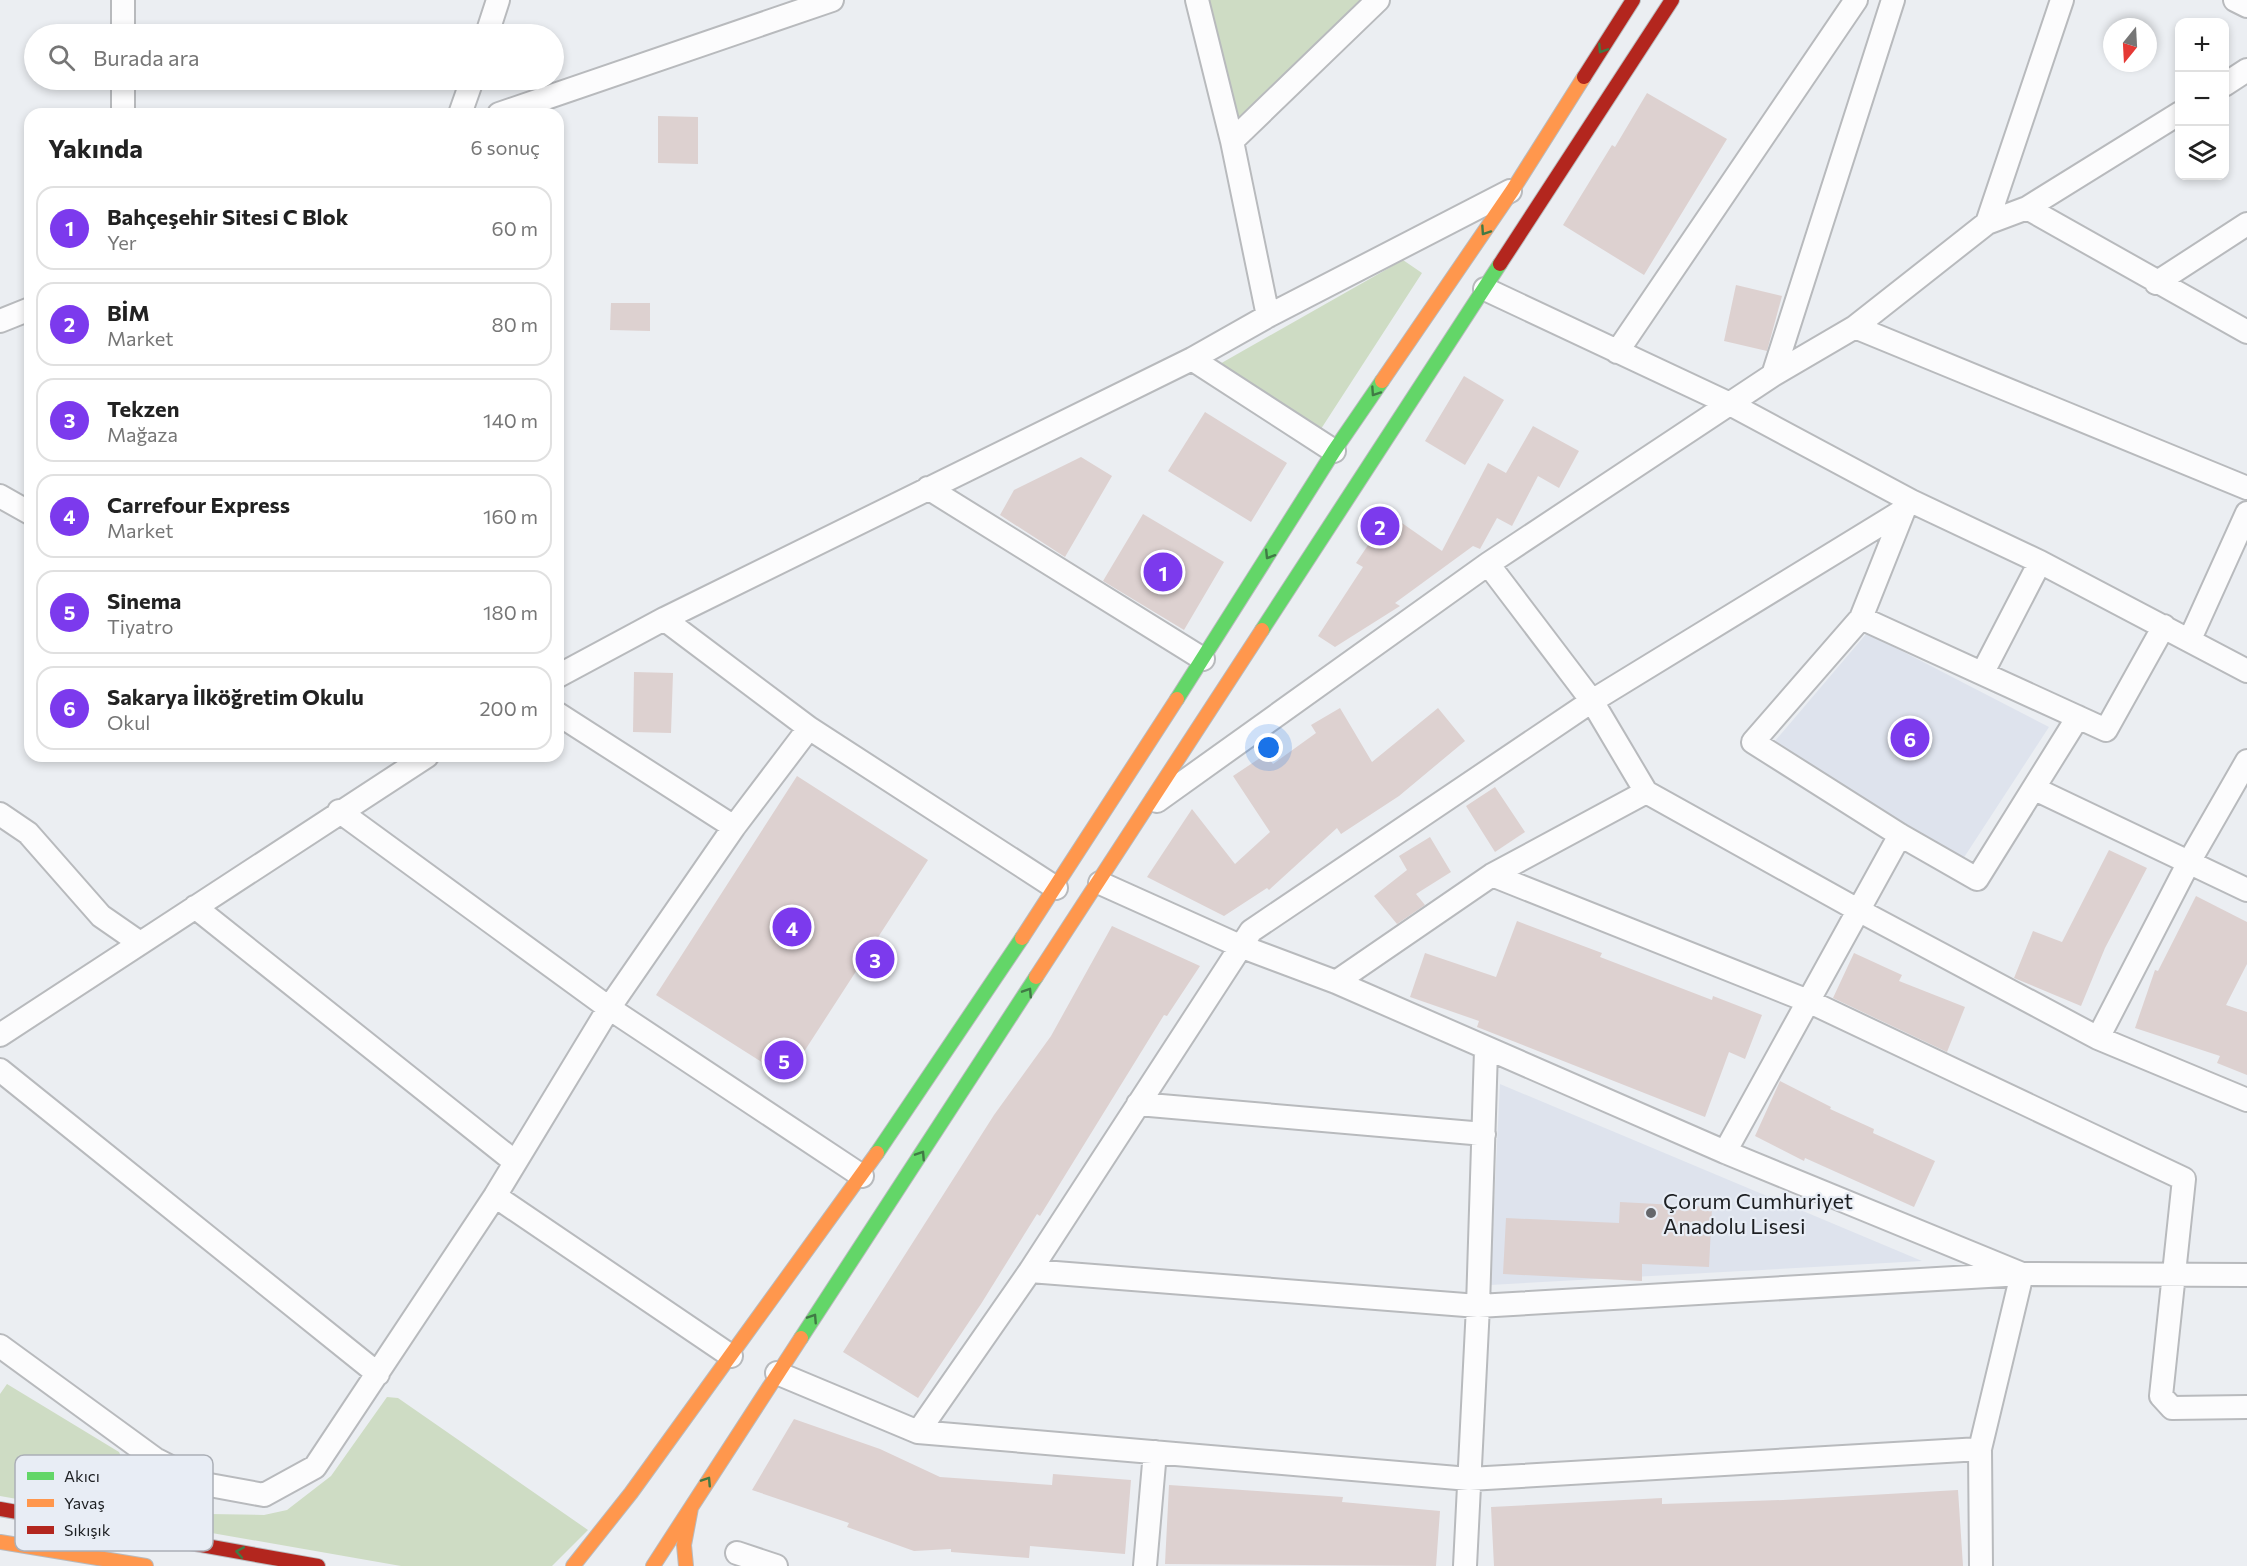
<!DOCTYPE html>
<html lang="tr">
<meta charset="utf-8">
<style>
:root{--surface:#fff;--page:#f2f2f2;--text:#222;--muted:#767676;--line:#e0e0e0;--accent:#7c3aed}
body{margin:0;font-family:Commissioner,sans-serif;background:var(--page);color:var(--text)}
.controls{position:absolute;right:18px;top:18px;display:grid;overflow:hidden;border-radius:12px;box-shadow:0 3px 9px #0003}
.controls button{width:54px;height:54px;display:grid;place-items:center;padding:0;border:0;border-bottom:2px solid var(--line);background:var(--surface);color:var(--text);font:30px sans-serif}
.compass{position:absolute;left:2103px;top:18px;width:54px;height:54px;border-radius:50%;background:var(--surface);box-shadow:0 3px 9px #0003;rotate:198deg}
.you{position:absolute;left:1269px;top:748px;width:21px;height:21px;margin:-15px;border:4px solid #fff;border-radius:50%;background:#1a73e8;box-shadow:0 0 0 9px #1a73e833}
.badge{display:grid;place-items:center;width:39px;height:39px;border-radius:50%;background:var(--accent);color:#fff;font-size:20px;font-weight:700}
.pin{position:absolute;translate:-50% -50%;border:3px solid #fff;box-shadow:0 2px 6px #0006}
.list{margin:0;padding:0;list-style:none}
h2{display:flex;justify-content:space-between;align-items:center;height:78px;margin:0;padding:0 24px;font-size:26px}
h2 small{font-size:20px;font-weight:400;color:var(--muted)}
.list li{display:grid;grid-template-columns:39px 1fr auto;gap:18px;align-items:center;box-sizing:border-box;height:84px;margin:0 12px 12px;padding:0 12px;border:2px solid var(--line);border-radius:18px}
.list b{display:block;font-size:22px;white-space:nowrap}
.list p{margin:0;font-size:20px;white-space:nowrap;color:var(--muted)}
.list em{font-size:20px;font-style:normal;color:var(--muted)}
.icon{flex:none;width:33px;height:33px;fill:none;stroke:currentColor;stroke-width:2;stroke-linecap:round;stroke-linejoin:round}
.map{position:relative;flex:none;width:2247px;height:1566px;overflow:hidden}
.search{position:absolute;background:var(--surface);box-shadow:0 3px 9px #0003;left:24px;top:24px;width:540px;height:66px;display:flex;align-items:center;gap:15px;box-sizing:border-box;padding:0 21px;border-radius:33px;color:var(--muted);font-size:22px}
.panel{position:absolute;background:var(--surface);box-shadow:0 3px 9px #0003;left:24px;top:108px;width:540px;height:654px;border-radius:18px}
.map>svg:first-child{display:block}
.built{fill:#dee3ed}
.green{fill:#cedcc4}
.building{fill:#ddd1d0}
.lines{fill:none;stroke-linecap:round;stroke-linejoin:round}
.street-casing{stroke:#b8babd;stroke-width:26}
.fast-casing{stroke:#b8babd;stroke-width:16}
.slow-casing{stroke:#b8babd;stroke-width:16}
.jam-casing{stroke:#b8babd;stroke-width:16}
.street{stroke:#fcfcfd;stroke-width:22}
.fast{stroke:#63d668;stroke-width:14}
.slow{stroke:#ff974d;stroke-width:14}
.jam{stroke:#b3261e;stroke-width:14}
.oneway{stroke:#407a45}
.poi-dot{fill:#65676b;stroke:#e8edf5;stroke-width:2}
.labels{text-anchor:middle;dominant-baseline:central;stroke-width:4.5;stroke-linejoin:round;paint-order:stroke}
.poi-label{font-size:22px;fill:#1d1f22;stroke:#e8edf5;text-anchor:start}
.key{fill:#e8edf5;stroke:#abafb6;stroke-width:1.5}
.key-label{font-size:16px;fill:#1d1f22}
</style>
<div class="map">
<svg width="2247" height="1566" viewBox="0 0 2247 1566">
<rect width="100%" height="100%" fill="#ebeef2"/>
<path class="built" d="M1867,633L2049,727L1963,859L1769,748Z
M1500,1084L1922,1261L1490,1285Z"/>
<path class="green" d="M1206,0H1363L1246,115L1237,120Z
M1403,260L1422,273L1319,432L1218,365Z
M7,1384L119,1452L134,1485L209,1514L264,1515L287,1510L331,1476L387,1397L398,1398L588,1530L552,1566H401L0,1496V1394Z"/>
<path class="building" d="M1647,93L1727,139L1644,275L1563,225L1612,145L1615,147Z
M658,116L698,117V164L658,163Z
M1736,285L1782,296L1767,351L1724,341Z
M611,303H650V331L610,330Z
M1464,376L1504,400L1465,465L1425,441Z
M1205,412L1287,463L1251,522L1168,471Z
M1533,426L1579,451L1559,488L1538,476L1512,526L1497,518L1480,549L1473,546L1395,603L1400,606L1335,647L1318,636L1363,567L1356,563L1389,514L1442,551L1488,463L1506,473Z
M1081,457L1112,476L1065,557L1000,515L1014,490Z
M1143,514L1224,562L1184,630L1103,581Z
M634,672L673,673L671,733L633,732Z
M1340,708L1372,762L1438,708L1465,741L1399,796L1341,834L1337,828L1269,890L1267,888L1224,916L1147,877L1192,809L1235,864L1270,832L1233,776L1266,754L1273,764L1316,733L1311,725Z
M797,776L928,860L787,1078L656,995Z
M1495,787L1525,832L1495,852L1466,806Z
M1430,837L1451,872L1416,894L1425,905L1397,924L1374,896L1407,870L1399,856Z
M2109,850L2147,868L2105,948L2081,1006L2014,978L2033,931L2062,942Z
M2196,896L2247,922V964L2226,1005L2247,1012V1075L2217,1063L2220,1056L2135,1028L2155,970L2158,971Z
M1517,921L1602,953L1600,957L1712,1000L1713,996L1762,1015L1745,1059L1729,1052L1705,1117L1477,1027L1479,1021L1410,997L1425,953L1496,977Z
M1112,926L1200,966L1167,1016L1164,1015L1040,1216L1037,1214L981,1304L918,1398L843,1352L994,1115L1051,1036Z
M1854,953L1902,975L1899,981L1965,1007L1947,1052L1833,998Z
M1780,1081L1831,1107L1830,1109L1874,1129L1873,1133L1935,1161L1914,1207L1805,1158L1804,1161L1755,1136Z
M1620,1202L1712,1207L1709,1267L1642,1264V1281L1503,1274L1506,1218L1619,1223Z
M794,1419L880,1449L940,1477L1052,1485L1053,1474L1131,1480L1125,1554L1030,1546L1029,1558L951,1552V1549L914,1551L847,1527L849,1523L752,1490Z
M1169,1485L1343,1497L1342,1502L1440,1511L1436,1566L1165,1564Z
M1958,1490L1963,1566H1494L1491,1507L1662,1498V1504L1783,1500Z"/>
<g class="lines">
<defs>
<path id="street" d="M123,0V34
M1197,0L1232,141L1268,316
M2235,0L2247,6
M487,34L498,0
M123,80V114
M2224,85L2247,70
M460,114L472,80
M499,114L832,0
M1232,141L1378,0
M2027,208L2247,332
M1987,223L2062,0
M2156,283L2247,224
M1485,289L1732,405L1911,501L2040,562L2247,671
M0,321L30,309
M1855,327L2247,488
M1617,352L1856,0
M1192,359L1334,451
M1773,375L1893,0
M928,488L1203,659
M0,496L30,513
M1904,510L1861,618L1753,742L1900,835L1977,879L2078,717
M1488,564L1592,701L1646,792L1858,910L2098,1038L2247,1100
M1861,618L2106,730L2164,626
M664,619L809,728L1056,888
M2190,639L2247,513
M1983,672L2040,562
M558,676L664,619L1192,359L1268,316L1510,191
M558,714L734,827
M2035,789L2247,890
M1157,801L1488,564L1773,375L1855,327L1987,223L2027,208L2180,113
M339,811L609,1008L862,1176
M0,814L28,833L101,916L140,943
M1492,875L1808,1001L2184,1179L2161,1396L2172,1408L2247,1407
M1100,883L1240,946L1336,982L1725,1152L2022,1274L1980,1449L1981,1566
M195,907L515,1162
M1336,982L1492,875L1646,792
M0,1035L427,756
M2098,1038L2189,862L2247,761
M0,1070L378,1374
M1138,1104L1484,1134
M1725,1152L1900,835
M495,1196L731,1356
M1030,1271L1478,1306L2022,1274L2247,1275
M0,1346L155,1459L204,1484L264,1495L315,1467L495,1196L609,1008L734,827L809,728
M777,1373L918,1432L1469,1479L1980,1449
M918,1432L1030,1271L1251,931L1592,701L1904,510L1911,501
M737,1553L776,1566
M1145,1566L1155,1452
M1465,1566L1478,1306L1486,1050"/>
<path id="fast" d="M1262,630L1500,264
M1177,699L1334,451L1382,381
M877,1153L1022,938
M801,1338L1036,977"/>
<path id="slow" d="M1382,381L1512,191L1584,77
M1022,938L1177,699
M1036,977L1262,630
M0,1542L146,1566
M573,1566L631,1493L877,1153
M653,1566L801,1338
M686,1566L684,1545L691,1508"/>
<path id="jam" d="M1584,77L1633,0
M1500,264L1672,0
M0,1509L318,1566"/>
</defs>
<use href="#street" class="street-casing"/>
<use href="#fast" class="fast-casing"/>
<use href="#slow" class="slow-casing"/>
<use href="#jam" class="jam-casing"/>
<use href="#street" class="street"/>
<use href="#fast" class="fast"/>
<use href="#slow" class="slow"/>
<use href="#jam" class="jam"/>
</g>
<defs><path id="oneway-chevron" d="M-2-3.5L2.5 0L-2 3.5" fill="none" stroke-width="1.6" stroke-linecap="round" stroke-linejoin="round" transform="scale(1.5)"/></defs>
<g class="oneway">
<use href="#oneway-chevron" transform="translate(1602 49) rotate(123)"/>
<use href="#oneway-chevron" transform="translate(1485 231) rotate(124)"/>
<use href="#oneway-chevron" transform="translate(1375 392) rotate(124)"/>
<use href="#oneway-chevron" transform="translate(1269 555) rotate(122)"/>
<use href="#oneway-chevron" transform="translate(1028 992) rotate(-57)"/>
<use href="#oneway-chevron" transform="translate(921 1155) rotate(-57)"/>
<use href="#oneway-chevron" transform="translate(813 1318) rotate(-57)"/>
<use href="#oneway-chevron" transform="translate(707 1481) rotate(-57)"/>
<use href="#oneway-chevron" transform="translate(240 1552) rotate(-170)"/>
</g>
<circle class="poi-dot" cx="1651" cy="1213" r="6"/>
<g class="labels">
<g class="poi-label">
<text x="1663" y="1200">Çorum Cumhuriyet<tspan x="1663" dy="25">Anadolu Lisesi</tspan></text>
</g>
</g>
<rect x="15" y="1455" width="198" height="96" rx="9" class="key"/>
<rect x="27" y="1472" width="27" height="8" fill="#63d668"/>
<rect x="27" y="1499" width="27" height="8" fill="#ff974d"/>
<rect x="27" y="1526" width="27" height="8" fill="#b3261e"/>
<g class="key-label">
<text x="64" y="1482">Akıcı</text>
<text x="64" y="1509">Yavaş</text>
<text x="64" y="1536">Sıkışık</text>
</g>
</svg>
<div class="controls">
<button>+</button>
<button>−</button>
<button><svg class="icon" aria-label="layers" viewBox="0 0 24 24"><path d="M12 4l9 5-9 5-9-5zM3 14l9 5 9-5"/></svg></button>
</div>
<svg class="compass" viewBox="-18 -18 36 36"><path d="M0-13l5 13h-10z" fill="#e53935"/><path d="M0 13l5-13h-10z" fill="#767676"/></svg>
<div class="you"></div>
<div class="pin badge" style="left:1163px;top:572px">1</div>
<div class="pin badge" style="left:1380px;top:526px">2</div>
<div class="pin badge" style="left:875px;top:959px">3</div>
<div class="pin badge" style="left:792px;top:927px">4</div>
<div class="pin badge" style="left:784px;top:1060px">5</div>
<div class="pin badge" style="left:1910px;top:738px">6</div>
<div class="search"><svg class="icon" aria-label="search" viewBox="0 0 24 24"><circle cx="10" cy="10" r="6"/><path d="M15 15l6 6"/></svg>Burada ara</div>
<section class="panel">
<h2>Yakında<small>6 sonuç</small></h2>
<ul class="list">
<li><span class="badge">1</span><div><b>Bahçeşehir Sitesi C Blok</b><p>Yer</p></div><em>60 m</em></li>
<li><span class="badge">2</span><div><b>BİM</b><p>Market</p></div><em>80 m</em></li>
<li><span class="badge">3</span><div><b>Tekzen</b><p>Mağaza</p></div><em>140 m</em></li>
<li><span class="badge">4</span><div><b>Carrefour Express</b><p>Market</p></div><em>160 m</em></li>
<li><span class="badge">5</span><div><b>Sinema</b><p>Tiyatro</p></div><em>180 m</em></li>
<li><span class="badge">6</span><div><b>Sakarya İlköğretim Okulu</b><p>Okul</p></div><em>200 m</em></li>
</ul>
</section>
</div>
